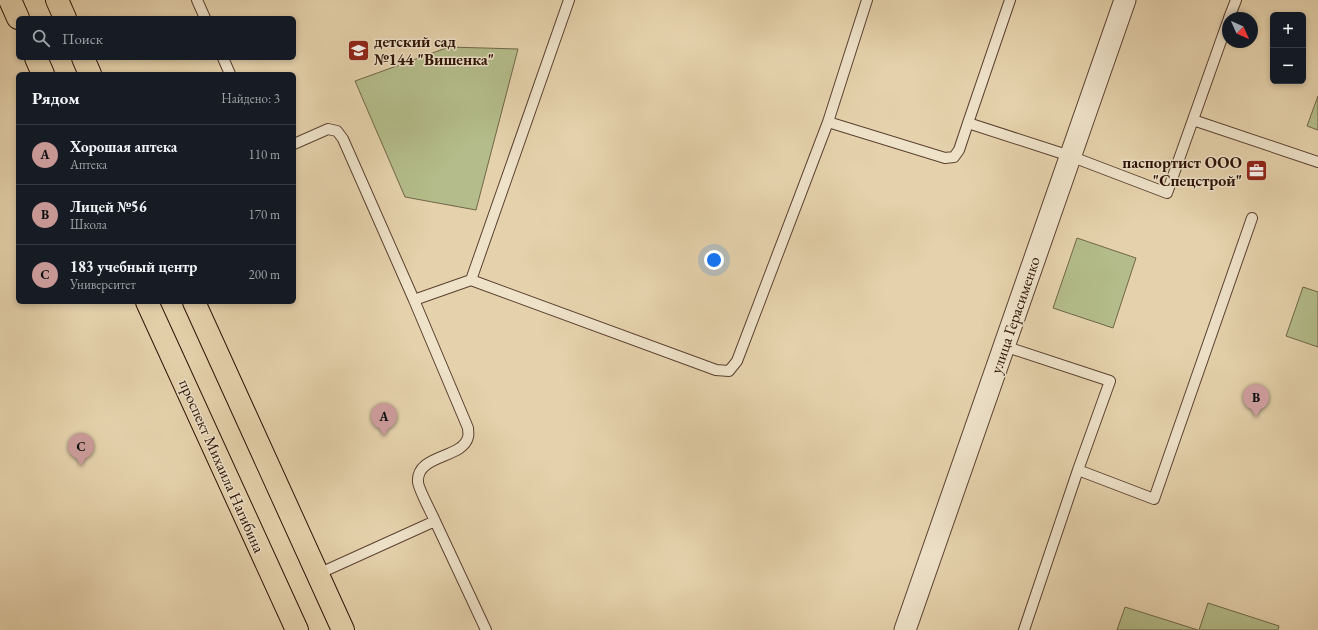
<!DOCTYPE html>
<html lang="ru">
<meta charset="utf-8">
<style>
:root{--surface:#171b24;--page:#20242c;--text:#f1f3f6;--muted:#9ea1a6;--line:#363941;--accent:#c59692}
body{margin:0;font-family:"EB Garamond",serif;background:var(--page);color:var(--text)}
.controls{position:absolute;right:12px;top:12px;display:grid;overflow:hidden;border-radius:6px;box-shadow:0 2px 6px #0003}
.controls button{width:36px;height:36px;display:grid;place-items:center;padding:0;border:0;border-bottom:1px solid var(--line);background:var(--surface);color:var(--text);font:20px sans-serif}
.compass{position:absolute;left:1222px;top:12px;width:36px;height:36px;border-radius:50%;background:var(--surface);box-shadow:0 2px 6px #0003;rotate:135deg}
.you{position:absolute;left:714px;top:260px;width:14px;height:14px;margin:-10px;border:3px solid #fff;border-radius:50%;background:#1a73e8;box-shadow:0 0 0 6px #1a73e833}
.badge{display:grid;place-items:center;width:26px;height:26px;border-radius:50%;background:var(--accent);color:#111;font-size:13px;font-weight:700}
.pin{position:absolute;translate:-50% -33px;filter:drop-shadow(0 1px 2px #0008)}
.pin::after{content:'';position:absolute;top:21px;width:14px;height:12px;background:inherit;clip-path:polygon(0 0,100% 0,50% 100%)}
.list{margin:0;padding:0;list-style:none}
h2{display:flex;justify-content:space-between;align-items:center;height:52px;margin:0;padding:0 16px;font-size:17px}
h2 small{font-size:13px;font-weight:400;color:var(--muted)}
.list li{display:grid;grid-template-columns:26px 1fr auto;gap:12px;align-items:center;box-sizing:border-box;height:60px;padding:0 16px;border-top:1px solid var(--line)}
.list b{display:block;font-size:15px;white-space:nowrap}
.list p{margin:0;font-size:13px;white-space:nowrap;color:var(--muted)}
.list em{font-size:13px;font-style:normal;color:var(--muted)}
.icon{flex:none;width:22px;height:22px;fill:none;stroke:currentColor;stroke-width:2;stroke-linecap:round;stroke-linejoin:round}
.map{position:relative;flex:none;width:1318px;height:630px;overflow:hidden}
.search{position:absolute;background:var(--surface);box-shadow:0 2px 6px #0003;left:16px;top:16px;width:280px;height:44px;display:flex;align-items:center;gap:10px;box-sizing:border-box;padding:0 14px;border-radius:6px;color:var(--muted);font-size:15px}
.panel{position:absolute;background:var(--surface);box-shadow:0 2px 6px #0003;left:16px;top:72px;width:280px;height:232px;border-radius:6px}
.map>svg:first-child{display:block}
.green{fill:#b3bc8a;stroke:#706648}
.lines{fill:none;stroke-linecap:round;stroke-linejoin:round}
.lane-casing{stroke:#5b4130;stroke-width:12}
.street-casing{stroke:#5b4130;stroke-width:23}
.primary-casing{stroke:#2d1106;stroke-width:24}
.lane{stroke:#eee2c9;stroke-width:10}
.street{stroke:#eee2c9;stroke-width:21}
.primary{stroke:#e5d2ac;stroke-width:22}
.labels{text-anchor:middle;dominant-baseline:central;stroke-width:3;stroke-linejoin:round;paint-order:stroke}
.poi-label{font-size:16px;font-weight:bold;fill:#2d1106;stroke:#eee2c9;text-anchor:start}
.street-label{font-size:16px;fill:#2d1106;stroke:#eee2c9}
</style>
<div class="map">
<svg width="1318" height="630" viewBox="0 0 1318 630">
<rect width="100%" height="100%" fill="#e5d2ac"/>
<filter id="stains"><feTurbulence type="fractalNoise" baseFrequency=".005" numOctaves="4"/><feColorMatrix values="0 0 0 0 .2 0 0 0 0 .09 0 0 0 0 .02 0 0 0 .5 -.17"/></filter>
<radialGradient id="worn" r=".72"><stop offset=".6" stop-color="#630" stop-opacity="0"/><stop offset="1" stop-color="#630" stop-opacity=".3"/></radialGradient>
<path class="green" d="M449,47L518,49L476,210L405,197L355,81Z
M1318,96V130L1307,126Z
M1077,238L1136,258L1113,328L1053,308Z
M1303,287L1318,292V347L1286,336Z
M1208,603L1279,626L1278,630H1199Z
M1125,607L1198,630H1117Z"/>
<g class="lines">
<defs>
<path id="lane" d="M197,0L205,18
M867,0L828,122L945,158L954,157L959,150L968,123L1070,156L1167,193L1228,21
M1229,18L1236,0
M223,58L230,74
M1193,120L1318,162
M968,123L1010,0
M294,144L328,129L337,131L343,139L414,300L471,280L569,0
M471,280L716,370L729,371L737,361L828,122
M1004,346L1110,381L1078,470L1154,499L1252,218
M435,521L486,630
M318,574L435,521C432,514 418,488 418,482C416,454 463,459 468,437C469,435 468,431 468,428L414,300
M1024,630L1078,470"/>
<path id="street" d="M905,630L1125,0"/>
<path id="primary" d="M10,0L18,18
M57,0L65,18
M36,58L43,74
M83,58L90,74
M147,302L297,630
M194,302L343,630"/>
</defs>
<use href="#lane" class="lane-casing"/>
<use href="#street" class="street-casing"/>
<use href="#primary" class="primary-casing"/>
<use href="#lane" class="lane"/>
<use href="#street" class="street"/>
<use href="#primary" class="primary"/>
</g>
<defs>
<symbol id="school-square" viewBox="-11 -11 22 22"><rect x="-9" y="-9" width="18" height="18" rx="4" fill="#8f2418" stroke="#eee2c9"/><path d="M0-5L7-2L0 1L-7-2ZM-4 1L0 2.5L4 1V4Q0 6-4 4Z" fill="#fff"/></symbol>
<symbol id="office-square" viewBox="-11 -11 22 22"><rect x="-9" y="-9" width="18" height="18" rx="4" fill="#8f2418" stroke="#eee2c9"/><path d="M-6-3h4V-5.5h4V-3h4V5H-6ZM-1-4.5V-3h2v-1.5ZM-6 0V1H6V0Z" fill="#fff"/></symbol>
</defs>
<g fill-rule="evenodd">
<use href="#school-square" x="346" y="38" width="25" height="25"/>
<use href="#office-square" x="1244" y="158" width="25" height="25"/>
</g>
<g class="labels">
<g class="poi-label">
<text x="374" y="41">детский сад<tspan x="374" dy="18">№144 "Вишенка"</tspan></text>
<text x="1242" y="162" text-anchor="end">паспортист ООО<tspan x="1242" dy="18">"Спецстрой"</tspan></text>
</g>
<g class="street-label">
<text transform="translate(1015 315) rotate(-71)">улица Герасименко</text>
<text transform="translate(222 466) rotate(66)">проспект Михаила Нагибина</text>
</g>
</g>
<rect width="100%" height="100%" filter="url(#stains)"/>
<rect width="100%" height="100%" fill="url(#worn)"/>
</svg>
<div class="controls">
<button>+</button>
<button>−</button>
</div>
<svg class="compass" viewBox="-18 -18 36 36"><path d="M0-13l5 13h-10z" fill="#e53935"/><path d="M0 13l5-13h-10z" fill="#9ea1a6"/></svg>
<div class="you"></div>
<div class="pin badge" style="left:384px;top:436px">A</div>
<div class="pin badge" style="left:1256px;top:417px">B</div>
<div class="pin badge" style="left:81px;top:466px">C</div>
<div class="search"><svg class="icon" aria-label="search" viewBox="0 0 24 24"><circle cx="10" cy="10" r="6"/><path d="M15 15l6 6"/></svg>Поиск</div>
<section class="panel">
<h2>Рядом<small>Найдено: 3</small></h2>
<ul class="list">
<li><span class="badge">A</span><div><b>Хорошая аптека</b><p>Аптека</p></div><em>110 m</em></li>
<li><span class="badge">B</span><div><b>Лицей №56</b><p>Школа</p></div><em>170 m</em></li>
<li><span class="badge">C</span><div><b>183 учебный центр</b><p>Университет</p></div><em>200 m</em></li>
</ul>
</section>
</div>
